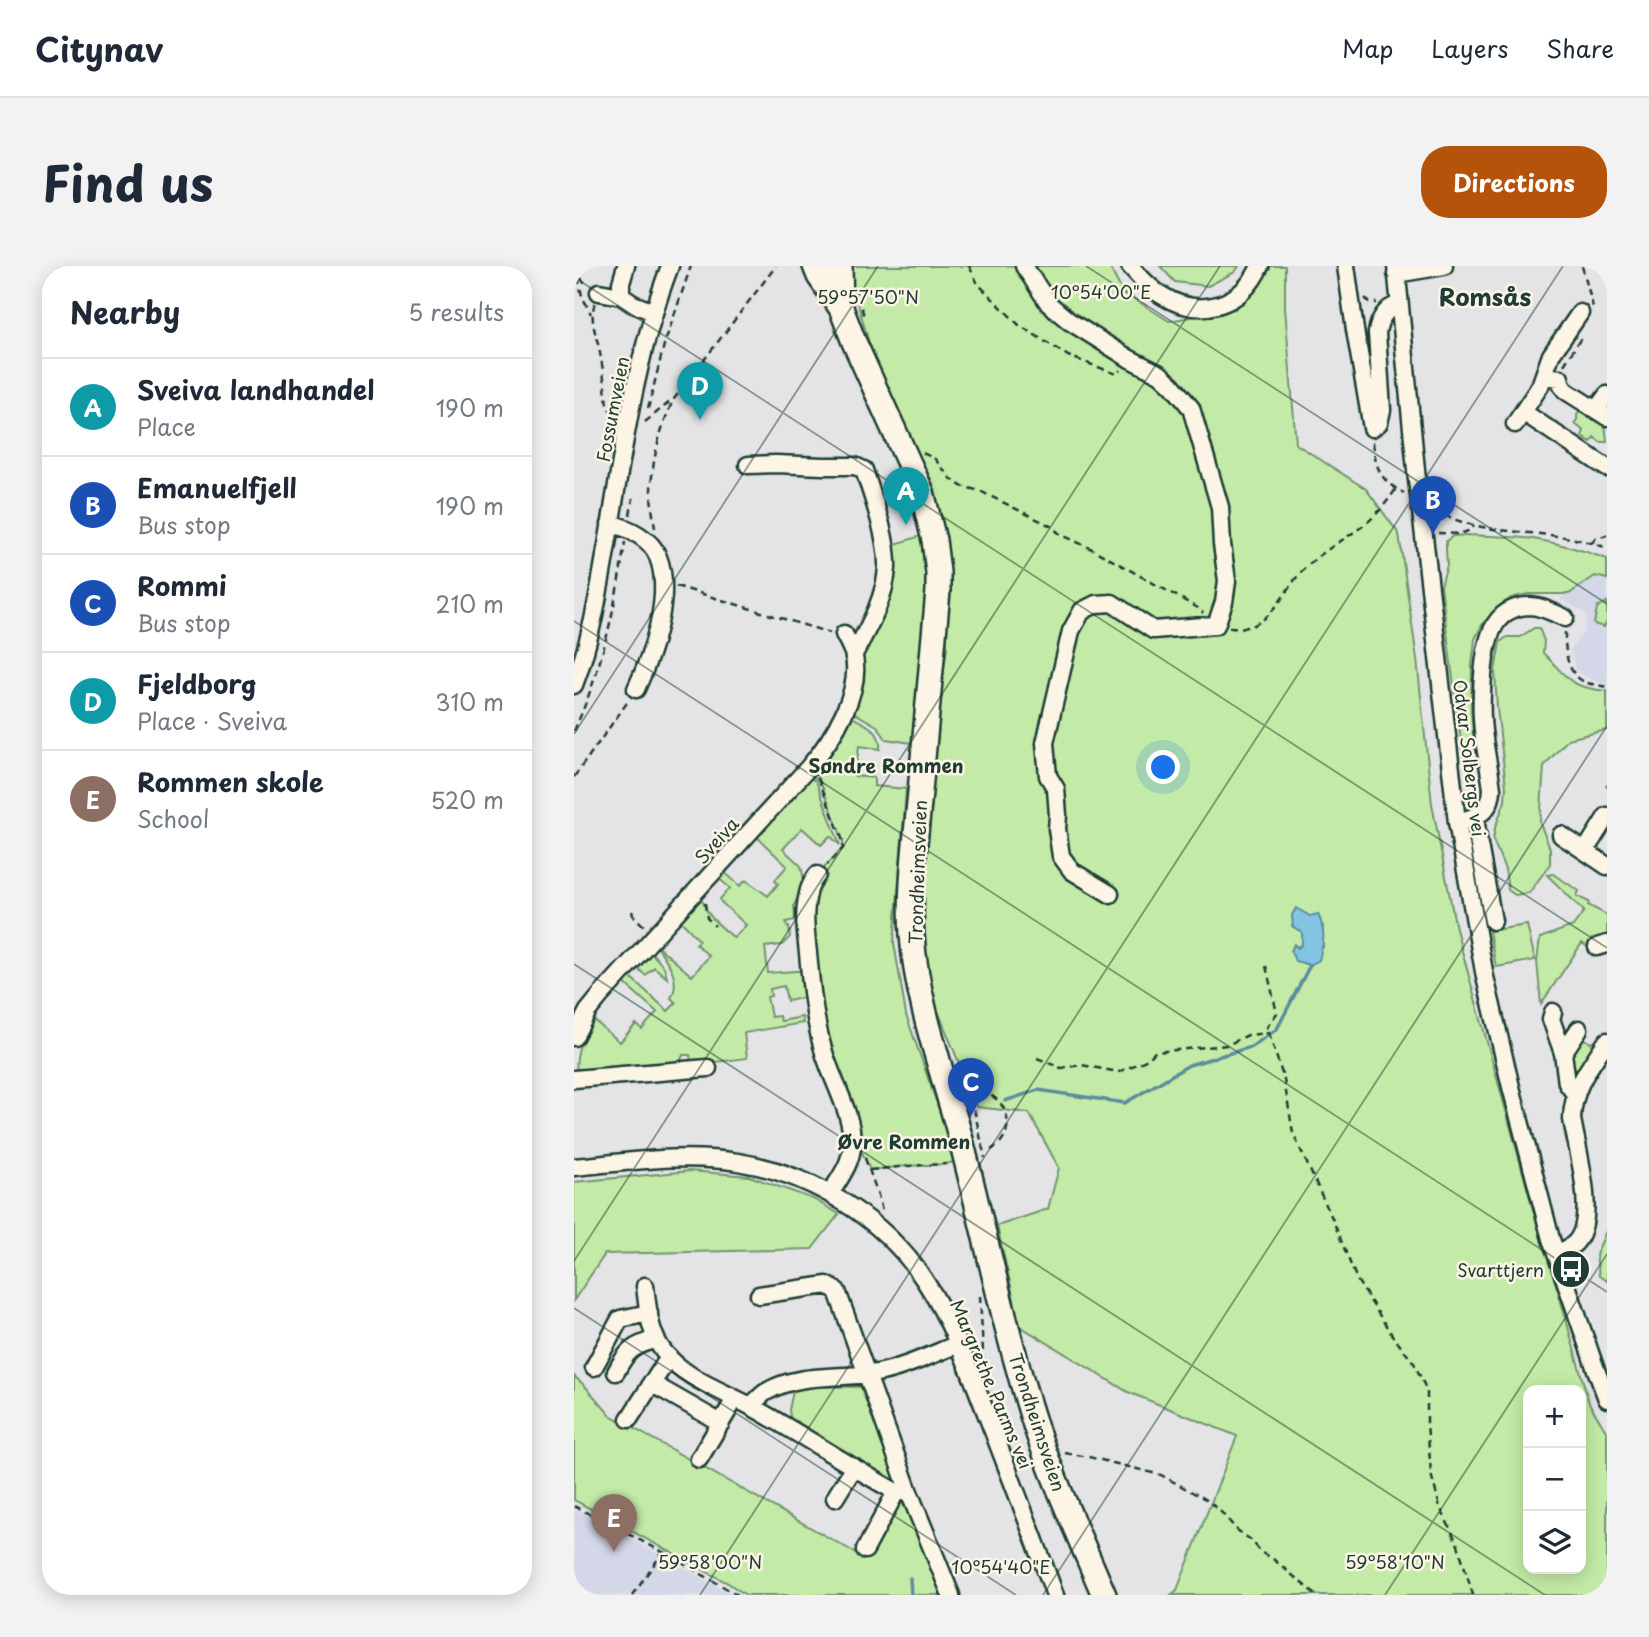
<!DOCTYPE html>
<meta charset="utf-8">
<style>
:root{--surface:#fff;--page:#f2f2f3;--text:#1f2937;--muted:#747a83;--line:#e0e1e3;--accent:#b45309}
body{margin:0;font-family:"Playpen Sans",sans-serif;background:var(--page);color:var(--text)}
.controls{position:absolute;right:21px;bottom:21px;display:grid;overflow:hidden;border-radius:14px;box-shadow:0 4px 18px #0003}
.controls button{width:63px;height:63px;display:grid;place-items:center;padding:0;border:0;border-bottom:2px solid var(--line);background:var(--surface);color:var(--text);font:35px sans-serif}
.you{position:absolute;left:590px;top:502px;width:24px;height:24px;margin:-18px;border:5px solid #fff;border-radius:50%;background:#1a73e8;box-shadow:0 0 0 10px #1a73e833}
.badge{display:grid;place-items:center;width:46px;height:46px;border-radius:50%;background:var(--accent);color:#fff;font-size:23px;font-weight:700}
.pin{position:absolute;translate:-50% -58px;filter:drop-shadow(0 2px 4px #0008)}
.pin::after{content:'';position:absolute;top:37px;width:24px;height:21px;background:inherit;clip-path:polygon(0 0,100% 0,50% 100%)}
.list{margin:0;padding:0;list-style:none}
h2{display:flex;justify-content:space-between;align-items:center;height:91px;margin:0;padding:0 28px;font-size:30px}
h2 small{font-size:23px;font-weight:400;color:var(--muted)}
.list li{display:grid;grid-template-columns:46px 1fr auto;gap:21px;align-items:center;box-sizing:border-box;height:98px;padding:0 28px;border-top:2px solid var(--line)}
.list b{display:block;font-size:26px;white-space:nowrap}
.list p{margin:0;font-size:23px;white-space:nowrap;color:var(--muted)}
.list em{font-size:23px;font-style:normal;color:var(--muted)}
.icon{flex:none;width:38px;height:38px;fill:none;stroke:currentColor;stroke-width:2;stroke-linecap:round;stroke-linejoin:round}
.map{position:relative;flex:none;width:1033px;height:1329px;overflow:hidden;border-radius:28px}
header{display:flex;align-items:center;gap:42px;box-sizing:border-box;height:98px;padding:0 35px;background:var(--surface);border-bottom:2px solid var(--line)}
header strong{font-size:33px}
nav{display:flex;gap:38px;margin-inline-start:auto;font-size:24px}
.intro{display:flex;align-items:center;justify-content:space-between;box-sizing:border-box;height:168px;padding:0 42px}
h1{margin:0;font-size:49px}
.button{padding:18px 32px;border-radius:28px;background:var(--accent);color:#fff;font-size:24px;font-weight:700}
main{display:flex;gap:42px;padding:0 42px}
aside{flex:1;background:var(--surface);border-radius:28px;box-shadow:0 4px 18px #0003}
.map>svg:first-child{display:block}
.built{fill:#d3d7e7}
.green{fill:#c3eba7;stroke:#71946e;stroke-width:2;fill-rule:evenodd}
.water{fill:#83c3e4;stroke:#5b8d9e;stroke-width:2}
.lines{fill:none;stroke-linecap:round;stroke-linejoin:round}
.stream{stroke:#5b8d9e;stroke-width:3.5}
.minor-casing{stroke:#1f3d34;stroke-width:21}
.highway-casing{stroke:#1f3d34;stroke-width:28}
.path{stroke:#1f3d34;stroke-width:2.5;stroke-dasharray:7 5;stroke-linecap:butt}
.minor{stroke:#fcf5e5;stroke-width:16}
.highway{stroke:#fcf5e5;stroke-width:23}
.minor-bridge-casing{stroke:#1f3d34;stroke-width:21;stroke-linecap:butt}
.minor-bridge{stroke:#fcf5e5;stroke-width:16}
.ticks{fill:none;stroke:#1f3d34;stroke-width:2;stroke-opacity:0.45}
.labels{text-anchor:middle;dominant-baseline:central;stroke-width:5;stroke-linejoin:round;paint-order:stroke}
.street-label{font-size:18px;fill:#1f3d34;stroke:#fcf5e5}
.poi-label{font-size:18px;fill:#1f3d34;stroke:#fcf5e5;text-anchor:end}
.neighbourhood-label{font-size:19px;font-weight:bold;fill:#1f3d34;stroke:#fcf5e5}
.district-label{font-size:24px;font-weight:bold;fill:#1f3d34;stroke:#fcf5e5}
.ticks-label{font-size:18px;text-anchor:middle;fill:#1f3d34;stroke:#fcf5e5;stroke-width:5;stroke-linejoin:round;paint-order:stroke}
</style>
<header>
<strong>Citynav</strong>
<nav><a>Map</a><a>Layers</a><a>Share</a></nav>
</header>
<div class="intro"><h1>Find us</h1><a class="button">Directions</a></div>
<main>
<aside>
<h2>Nearby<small>5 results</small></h2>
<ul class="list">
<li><span class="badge" style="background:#0f9aa8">A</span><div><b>Sveiva landhandel</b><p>Place</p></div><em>190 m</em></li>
<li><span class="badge" style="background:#1a4fb4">B</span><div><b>Emanuelfjell</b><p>Bus stop</p></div><em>190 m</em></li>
<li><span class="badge" style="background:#1a4fb4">C</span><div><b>Rommi</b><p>Bus stop</p></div><em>210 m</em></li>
<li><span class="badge" style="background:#0f9aa8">D</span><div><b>Fjeldborg</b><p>Place · Sveiva</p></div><em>310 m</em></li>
<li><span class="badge" style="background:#8d6e63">E</span><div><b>Rommen skole</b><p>School</p></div><em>520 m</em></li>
</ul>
</aside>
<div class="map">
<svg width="1033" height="1329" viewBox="0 0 1033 1329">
<rect width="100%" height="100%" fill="#e4e3e6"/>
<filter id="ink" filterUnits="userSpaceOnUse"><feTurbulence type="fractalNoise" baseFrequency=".0143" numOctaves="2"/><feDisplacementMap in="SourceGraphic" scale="14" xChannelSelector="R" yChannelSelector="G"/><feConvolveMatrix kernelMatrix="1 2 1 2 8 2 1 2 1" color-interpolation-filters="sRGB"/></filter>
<g filter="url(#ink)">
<path class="built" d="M1021,310L1033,313V419L1010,410L1001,403L996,384L1010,365L1012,353V348L987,333Z
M0,1243L160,1329H0Z"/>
<path class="green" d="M273,0H535L548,25L595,55L661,43L696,3V0H711V42L722,178L792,223L825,268L843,393L858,538L882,663L963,958L986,1032L1015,1137L1033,1167V1329H597L603,1324L663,1170L554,1126L446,1060L423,960L474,943L485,902L455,847L403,841L346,701L351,549L373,380L369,258L297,84ZM719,660H749V681L717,685L728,678V666ZM954,1124H1007V1303H954Z
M586,0H665L661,6L634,20L601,16Z
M1007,142L1031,157L1033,176H1026L1020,171L1017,176L1008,170L1010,165L1001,158V156L1003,154V149Z
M893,269C914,270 937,270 959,273C984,277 1009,284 1033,293V313L1021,310L995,328H954L937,332L925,341L909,357L901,373L898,400L897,440L900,482L892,485L888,483L867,320L873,299L872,284V275L879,270Z
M347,270L351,306V349L338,477L312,473L303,460L272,442L299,352L311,281Z
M1033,336V356L1030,361L1020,358L1023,342Z
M960,362H965L970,375L969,387C996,413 993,421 1033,425V464L994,473L970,500L966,557L976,583V598L955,627L941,629L934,624L931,603L919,574L921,562L931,535L932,521L923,442L921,405L926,376L933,371H946Z
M274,449C289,457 308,463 306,483L285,480L281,510L300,512V520L332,523L320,677L332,749L383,895L372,898L333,900L296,904L278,864L238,730L213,735L210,720L196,723L197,730L193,731L197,751L205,750L207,755L228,751L229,757L170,767L173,792L134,797L117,796L116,789H109L106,796L102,800L3,807C0,790 9,767 17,752L46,776L62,758L68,763L83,746L48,715L53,708L94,745L102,737L97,732C108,712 93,695 82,679L118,710L135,690L122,678L125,674L105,653L124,631L129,636C133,651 148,661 160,672L172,659L147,636L146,633L156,622L142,610L148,604L166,620L172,614L194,630L204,618L201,614L213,600L181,569L234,511L242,515L266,579L256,570L247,579L228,562L209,583L227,600L231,618L220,639L221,654L212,656L213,661H215L216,671L208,679L191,681L194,707L235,704L232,665L243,609L269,582V575L248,520L238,502Z
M979,608L1005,625L1003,630L1015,636L1014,639L1033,649V673L1023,675L1015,682L1008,677L967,738L963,695L966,672L999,660L1010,645L973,609Z
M953,659L961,694L922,701L915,665Z
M76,685L90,701L93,712L80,701L71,709L61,700Z
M1006,770L1017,777L1026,774L1000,814L996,790Z
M116,905L175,910L239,933L265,948L238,983L31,988L0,1034V916Z
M1033,963V1015L1025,1010L1022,989Z
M0,1110L11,1120L36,1149L289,1291L320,1234L337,1244L369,1329H172L154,1317L0,1234Z
M220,1120L288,1121L324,1212L319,1218L217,1156L215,1144Z"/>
<path class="water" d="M722,642L736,650L744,648C752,666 750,676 745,694L736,699L721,695L717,685L720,678L724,682L728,678V666L719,661L718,649Z"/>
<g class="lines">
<path class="stream" d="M431,835L464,824L551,837L615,799L677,781L703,763L736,699
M336,1312L337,1329"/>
<defs>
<path id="minor" d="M52,0L47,17V30L59,38L80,46
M450,0L475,38L495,55L556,93L586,108L598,119L617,142L646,241L648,278L653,315L650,336L642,359L579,364L538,337L522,338L508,345L497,365L471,477L474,510L482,523L484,549L483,563L487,590L498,605L536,628
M556,0C566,11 576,23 589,30C626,53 668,40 686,0
M772,0L781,64L798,162
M822,0L843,214
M822,8L870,0
M25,26L47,30
M970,110L986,112L988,120L992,125L1033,151
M1022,144L1033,129
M949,146L1033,202
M941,158L966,120L977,89L1006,47
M798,162L805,157L808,144L803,67C805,53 812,42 825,38
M174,199L202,198L249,200H281L290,204L291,207C300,235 314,273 313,302C311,333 294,362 280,388
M848,253L883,556L911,711L937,821L977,973L1021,1101L1033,1133
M36,258C54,261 78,273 84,291C99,329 78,389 62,423
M0,419C19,369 26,318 35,267C50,177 63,86 96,0
M901,551L905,579L919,655
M883,556C904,551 917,546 918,523C915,499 909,476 908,452C907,438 908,423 909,409C912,378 916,341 955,340C968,340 980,347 991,352
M987,569L1033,600
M1011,585L1033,550
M243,609C239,615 235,620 234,628C229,647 232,668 234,687C237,719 240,752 249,783C257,813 280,849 278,880C277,898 265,913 256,928
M1023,681L1033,678
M979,746L977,753L989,787L993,817L1001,828
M0,771L14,745L27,729L235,501C258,474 290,424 279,387C277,381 273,374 270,368
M989,787L1005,763
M0,813L134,802
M0,901C54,896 110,887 164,896C238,908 310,952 351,1015C381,1061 399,1114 419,1165C440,1220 461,1274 481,1329
M982,988C989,985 996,982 1001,977C1024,953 1003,884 998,853C999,820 1016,801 1033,775
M71,1020C74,1043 75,1067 90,1086C112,1114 150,1125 180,1142C228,1169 274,1199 322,1226H335
M185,1029L253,1019L263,1025L335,1226L377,1329
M20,1101L46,1053L75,1047
M42,1106C53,1084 59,1080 82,1073
M77,1117L147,1157
M177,1140C182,1135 187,1129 192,1126C226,1105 271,1114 308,1106C335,1100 359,1088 384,1078
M55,1153L95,1091
M125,1193L161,1133
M261,1232L280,1201
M291,1284L322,1226"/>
<path id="highway" d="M241,0L245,10L267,42L280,76L348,226L360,274L364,306V325C358,396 351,466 345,537C341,580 335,625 338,669C343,738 368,803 386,870C411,967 431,1066 462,1162C481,1219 507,1274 530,1329
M266,0L267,42"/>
</defs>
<use href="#minor" class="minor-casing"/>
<use href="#highway" class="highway-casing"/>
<path class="path" d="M395,0L404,18L445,59L494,90L543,108L547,104
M1008,0L1019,41
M0,1L3,8L12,18
M4,11L8,30L17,48
M285,30L290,51
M791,32L796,37H803
M21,37C15,53 22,67 25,82C29,101 31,120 33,139L36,144L42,146
M990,99L1007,72
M74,143L90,79L117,0
M71,156L97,135
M799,176C802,203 805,214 830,227
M349,187L361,193L376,212L387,220L406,225L477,260L486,268L518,283L624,342L629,347
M860,243C871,249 882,255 895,258C941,270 986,264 1033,282
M56,249L59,232
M81,262C79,250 77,236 77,224C78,195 87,158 100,133L202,0
M864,267C876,267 891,271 900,260
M1018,277L1022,272L1033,269
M102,320L256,367
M655,361C664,361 674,363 682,358C703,347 713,321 728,305C746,286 769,275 790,259C803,249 813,236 822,223
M991,366C991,384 992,408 1011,416C1018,419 1026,419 1033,421
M0,465C28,403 41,343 51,276
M0,511L55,434
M244,512L269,575V582L253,599
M1032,519L1033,520
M131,637L133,652L141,660
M58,645L59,649L70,660
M692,700L703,747L693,761L710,814L719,867L758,952L783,1014L818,1069L840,1097L853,1125V1157L857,1208L866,1241L884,1279L899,1329
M463,792L487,802L507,799L545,806L574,793L581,786L653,779L674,769L695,767
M391,821L400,843L411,892
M394,827C429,818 450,865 417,884
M291,892L304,929L309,949
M296,904L333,900L372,898
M406,1030L410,1104
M491,1187L515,1191L587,1209L633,1234L647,1246L663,1264L677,1274L688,1287L699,1293L742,1329
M0,1240L89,1286L164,1329
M58,1329L89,1286"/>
<use href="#minor" class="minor"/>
<use href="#highway" class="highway"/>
<defs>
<path id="minor-bridge" d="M843,214L848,253"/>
</defs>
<use href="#minor-bridge" class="minor-bridge-casing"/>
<use href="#minor-bridge" class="minor-bridge"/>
</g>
</g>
<path class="ticks" d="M512,0L1033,338M0,11L1033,682M0,355L1033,1026M0,468L304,0M0,698L971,1329M0,995L646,0M0,1042L442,1329M126,1329L989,0M469,1329L1033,460M811,1329L1033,988"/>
<defs>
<symbol id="bus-disc" viewBox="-11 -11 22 22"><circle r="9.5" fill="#1f3d34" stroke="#fcf5e5"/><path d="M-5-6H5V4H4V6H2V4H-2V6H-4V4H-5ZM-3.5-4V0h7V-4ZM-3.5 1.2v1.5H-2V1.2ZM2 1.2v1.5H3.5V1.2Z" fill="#fff"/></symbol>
</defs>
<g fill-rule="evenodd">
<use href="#bus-disc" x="975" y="981" width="44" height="44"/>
</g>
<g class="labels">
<g class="street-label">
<text transform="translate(38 143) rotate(-79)">Fossumveien</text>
<text transform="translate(896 492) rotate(83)">Odvar Solbergs vei</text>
<text transform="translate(142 574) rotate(-48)">Sveiva</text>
<text transform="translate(343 606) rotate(-88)">Trondheimsveien</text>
<text transform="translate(418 1118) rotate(67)">Margrethe Parms vei</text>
<text transform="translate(464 1156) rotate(72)">Trondheimsveien</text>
</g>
<g class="poi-label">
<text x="970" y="1003">Svarttjern</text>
</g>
<g class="neighbourhood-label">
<text x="312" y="499">Søndre Rommen</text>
<text x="330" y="875">Øvre Rommen</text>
</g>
<g class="district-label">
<text x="911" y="30">Romsås</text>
</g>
</g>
<g class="ticks-label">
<text x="527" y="33">10°54'00"E</text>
<text x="294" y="38">59°57'50"N</text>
<text x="136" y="1303">59°58'00"N</text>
<text x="821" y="1303">59°58'10"N</text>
<text x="427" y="1308">10°54'40"E</text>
</g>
</svg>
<div class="controls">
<button>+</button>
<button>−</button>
<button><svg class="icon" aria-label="layers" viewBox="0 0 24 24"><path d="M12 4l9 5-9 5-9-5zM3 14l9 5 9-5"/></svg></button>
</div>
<div class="you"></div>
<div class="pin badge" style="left:332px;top:259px;background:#0f9aa8">A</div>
<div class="pin badge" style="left:859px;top:268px;background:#1a4fb4">B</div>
<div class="pin badge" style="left:397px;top:850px;background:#1a4fb4">C</div>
<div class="pin badge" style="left:126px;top:154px;background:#0f9aa8">D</div>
<div class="pin badge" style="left:40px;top:1286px;background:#8d6e63">E</div>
</div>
</main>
